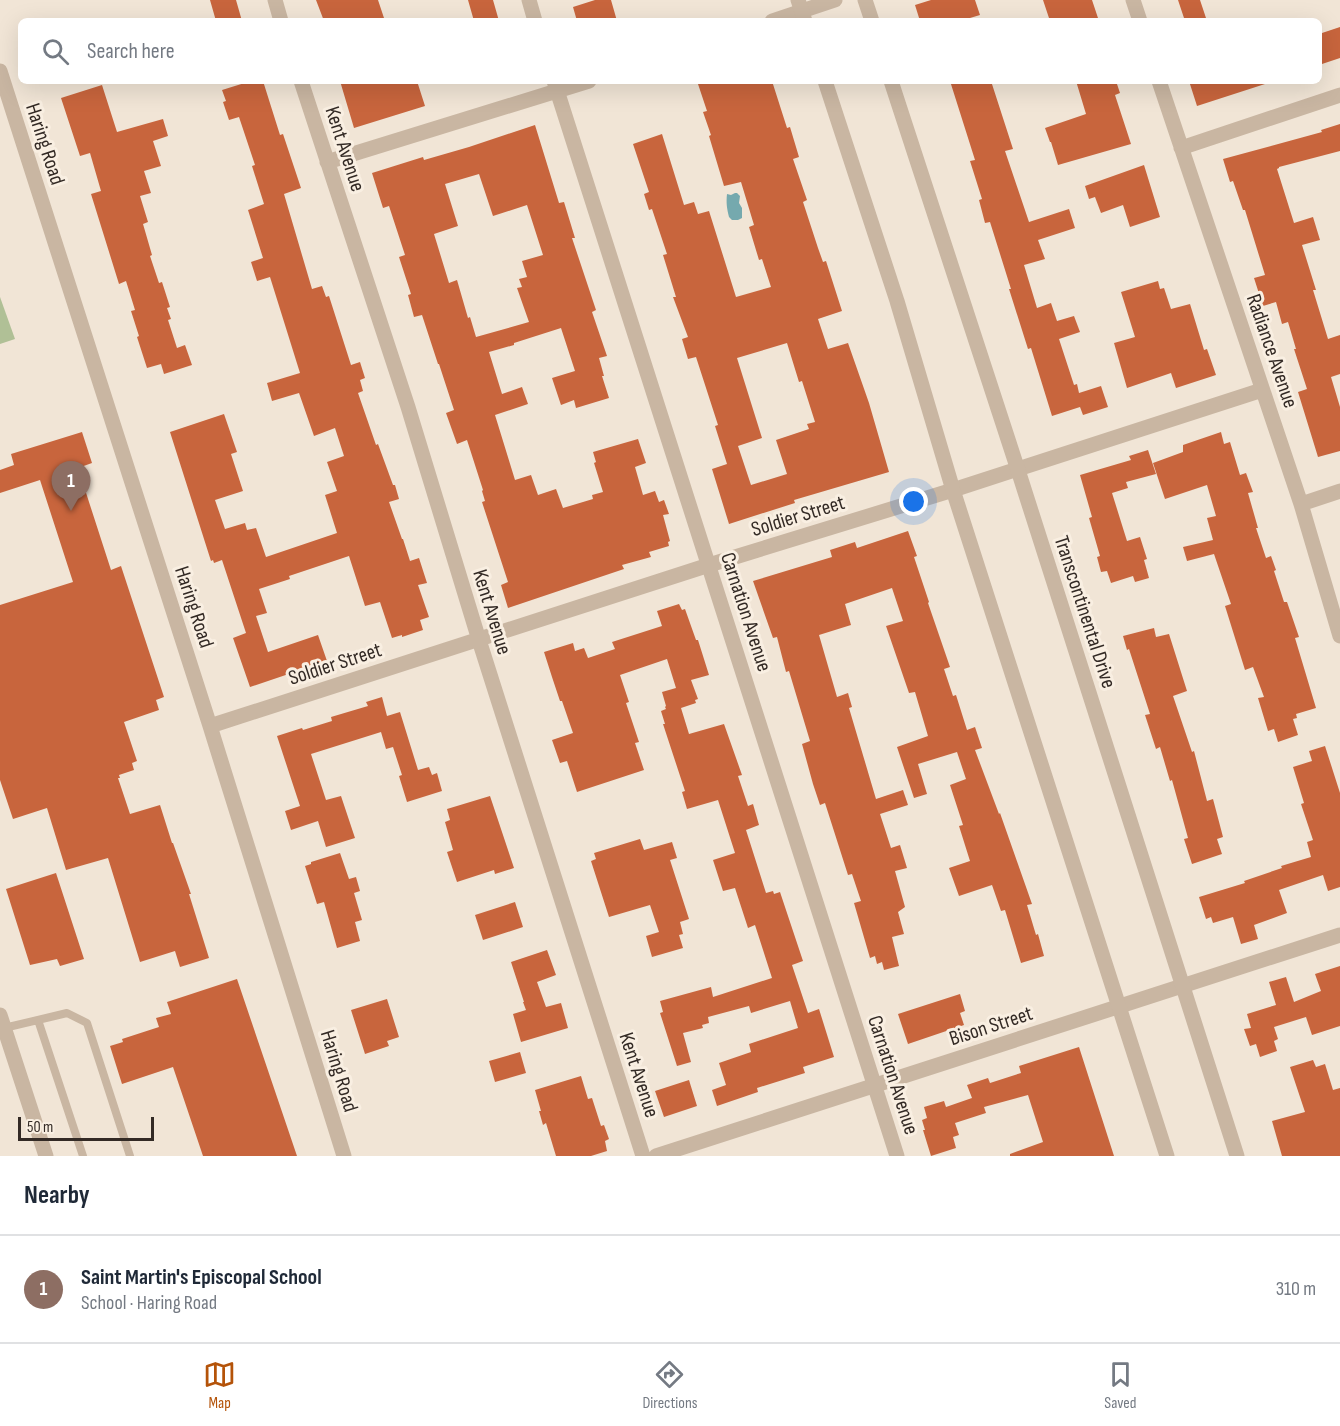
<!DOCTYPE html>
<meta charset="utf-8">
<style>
:root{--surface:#fff;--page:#f2f2f3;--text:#1f2937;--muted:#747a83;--line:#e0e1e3;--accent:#b45309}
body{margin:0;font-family:"Sofia Sans Condensed",sans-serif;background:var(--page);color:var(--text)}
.scale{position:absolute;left:18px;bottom:15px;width:136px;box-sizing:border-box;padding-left:6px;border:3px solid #332a25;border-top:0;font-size:16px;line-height:21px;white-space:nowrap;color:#332a25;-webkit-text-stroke:4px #f9efe2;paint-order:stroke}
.you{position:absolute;left:914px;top:502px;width:21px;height:21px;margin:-15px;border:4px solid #fff;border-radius:50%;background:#1a73e8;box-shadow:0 0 0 9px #1a73e833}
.badge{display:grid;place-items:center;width:39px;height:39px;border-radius:50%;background:var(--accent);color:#fff;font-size:20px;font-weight:700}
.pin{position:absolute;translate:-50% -50px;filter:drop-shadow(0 2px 3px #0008)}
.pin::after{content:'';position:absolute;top:32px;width:21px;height:18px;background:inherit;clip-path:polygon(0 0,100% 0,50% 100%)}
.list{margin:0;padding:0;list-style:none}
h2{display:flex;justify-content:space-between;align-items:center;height:78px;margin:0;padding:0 24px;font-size:26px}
h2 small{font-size:20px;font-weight:400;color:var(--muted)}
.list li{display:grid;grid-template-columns:39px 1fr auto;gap:18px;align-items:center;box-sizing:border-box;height:108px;padding:0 24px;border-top:2px solid var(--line)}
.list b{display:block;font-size:22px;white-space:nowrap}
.list p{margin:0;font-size:20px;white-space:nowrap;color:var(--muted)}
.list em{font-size:20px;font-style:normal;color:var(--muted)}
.icon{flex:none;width:33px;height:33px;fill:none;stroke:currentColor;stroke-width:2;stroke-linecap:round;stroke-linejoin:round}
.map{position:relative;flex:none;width:1340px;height:1156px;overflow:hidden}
.search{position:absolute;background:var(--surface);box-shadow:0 6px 24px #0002;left:18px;right:18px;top:18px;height:66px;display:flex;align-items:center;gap:15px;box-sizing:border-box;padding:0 21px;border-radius:9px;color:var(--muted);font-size:22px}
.sheet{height:186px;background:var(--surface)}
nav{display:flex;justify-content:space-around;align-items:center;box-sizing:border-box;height:84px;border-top:2px solid var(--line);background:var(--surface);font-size:16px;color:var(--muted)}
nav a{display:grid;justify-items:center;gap:3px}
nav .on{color:var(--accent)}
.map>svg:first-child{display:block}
.green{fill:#b0c096}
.water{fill:#75a9ae}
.building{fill:#c8653d;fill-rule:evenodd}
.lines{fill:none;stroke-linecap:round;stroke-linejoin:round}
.service{stroke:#c9b6a2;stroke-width:8}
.minor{stroke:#c9b6a2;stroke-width:15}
.tertiary{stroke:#c9b6a2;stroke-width:15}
.labels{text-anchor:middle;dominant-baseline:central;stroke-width:6;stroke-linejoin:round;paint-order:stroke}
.street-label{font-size:21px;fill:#332a25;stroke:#f9efe2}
</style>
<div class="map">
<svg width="1340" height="1156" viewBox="0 0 1340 1156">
<rect width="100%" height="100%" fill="#f1e5d6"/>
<path class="green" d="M0,297L15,339L0,344Z"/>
<path class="water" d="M735,193H737L740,196L739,203L742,208V218L738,220H732L729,217C727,209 726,203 727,194L731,195Z"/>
<path class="building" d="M210,0H236L242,21H216Z
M316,0H378L385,21H324Z
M468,0H493L499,21H474Z
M595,0H611L617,21H577L573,7Z
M931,0H975L980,15L960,21H920L915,5Z
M1043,0H1092L1099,21H1050Z
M1178,0H1200L1207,21H1185Z
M1340,27V58L1319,65V34Z
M251,81H263L280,135L283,134L301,188L284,194L312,289L322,286L326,297L329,296L351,365L360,362L365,378L360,380L363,391L358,393L376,445L378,444L393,485H395L399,499L389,502L402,539H403L410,561L419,558L427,583L418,585L429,617L420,620L423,630L402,637V635L392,638L380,602L365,606L349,556L289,576L290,579L259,589L267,613L256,616L268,652L318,635L327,661L250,687L233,638L246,633L222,560L214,563L213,560L211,561L170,432L224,414L237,452L231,454L243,491L215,500L225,529L245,523L247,530L256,528L266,557L337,533L325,495L337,491L327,462L344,456L335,428L314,436L299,393L272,401L267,383L300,373L270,277L257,281L251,262L263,258L248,210L264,204L252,166L255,165L239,117L229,120L223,102L226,101L222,90Z
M340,81H417L425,106L354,128Z
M697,81H772L787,128L790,127L799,157L793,159L807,200L803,202L818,248L823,262L826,261L842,311L818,319L828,349L848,343L869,403L889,472L794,500L795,503L729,524L712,469L727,464L715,426L718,425L696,357L688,359L682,339L688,337L673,297H676L663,255L667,254L652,209L649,210L644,194L649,192L633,144L662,134L684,205L694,202L698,214L709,211L736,297L771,287L762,259L759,260L749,227L754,225L741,182L724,186L709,136L711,135L703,112L707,111ZM787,343L799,382L802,381L815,422L807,424L809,429L776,440L787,474L751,485L738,446L762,438L737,358Z
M950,81H991L1013,149L1005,151L1029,222L1069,209L1075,228L1038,240L1045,259L1024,265L1037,308L1051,303L1057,321L1074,316L1080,332L1059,339L1074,385L1077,384L1079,393L1101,386L1108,407L1083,415L1080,407L1052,416L1031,348L1028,349L1009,289H1011L990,222L985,223L979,200L982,199L970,161L975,160Z
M1076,81H1116L1120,93L1115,95L1131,144L1058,165L1051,142H1050L1045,128L1086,114Z
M1189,81H1265V84L1197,106Z
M102,85L117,132L163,119L168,136L153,141L161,166L144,171L151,193L140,196L148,222L143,224L152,255L150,256L159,283L162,282L170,307L167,308L171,319L168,320L177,348L185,345L192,365L164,374L161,364L147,368L137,337L139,336L131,311L135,310L126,281L119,284L91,194L101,191L90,153L80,156L61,98Z
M1340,124V151L1279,167V168L1277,169L1294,223L1313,217L1320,240L1302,245L1316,290H1313L1328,339L1340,335V374L1331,377L1340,407V451L1318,457L1298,392L1307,389L1294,349H1296L1288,322L1282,324L1276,302L1263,306L1254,278L1265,275L1245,210H1243L1233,181L1230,182L1223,159L1322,132L1321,130Z
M535,125L559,203L564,202L575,238H572L596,310L592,312L607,356L599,358L604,376H602L609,398L576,408L574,400L561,405L552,378L575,371L561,328L514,343V345L489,352L502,394L522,387L528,404L495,415L515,480L531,475L538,495L556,489L563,508L593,499L592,495L603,492L594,463L596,462L593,452L638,439L646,463L635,467L643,495L655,491L659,502L664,500L669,514L663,515L670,541L668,542L669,546L649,552L651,557L622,565L624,569L508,608L501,585L508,582L482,502L485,501L482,491L483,490L467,440L457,444L446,413L454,410L439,364H438L422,315L414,317L408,295L411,294L399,257L405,255L389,206L383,208L372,173L423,157L424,160L469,147ZM479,174L493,216L527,205L543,255L522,261L527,277L519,279L522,287L517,288L529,322L476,337L470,317L468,318L457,280L449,283L434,234L458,226L445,184Z
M1144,165L1160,217L1130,227L1123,205L1101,213L1095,197L1089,199L1085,186Z
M1158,281L1160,289L1164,288L1171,309L1190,304L1204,350L1207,349L1216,375L1176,388L1171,373L1127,388L1114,343L1135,337L1121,292Z
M82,432L92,463L78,468L111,570L121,566L164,697L156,700L159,710L124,722L137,761L132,763L134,770L119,775L120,778H118L130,814L160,805L172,843H173L191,894H189L209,958L180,967L175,951L140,962L108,858L66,870L47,808L13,819L0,780V605L73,582L40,480L0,493V470L14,465L11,454Z
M1221,432L1224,444L1230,442L1240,475L1246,473L1253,492L1248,493L1258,528H1256L1266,558L1271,556L1276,570L1274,571L1284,602H1287L1299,637L1295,638L1316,708L1296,714L1297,718L1293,719L1298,735L1278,742L1274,729L1268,731L1258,698L1264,697L1253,667L1245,670L1225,606L1231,604L1214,554L1187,561L1183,547L1213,540L1207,518L1216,516L1207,485L1165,499L1153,463L1183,452V445Z
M1148,450L1156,474L1126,482L1128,488L1112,493L1127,541L1140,537L1147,559L1144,560L1149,578L1135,582L1133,576L1111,583L1107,571L1101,572L1097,557L1100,556L1089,518L1092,517L1080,475L1131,460L1129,456Z
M908,531L917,556L914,557L929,602L928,603L950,667L944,669L953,696L956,695L967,730L975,727L982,748L975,750L999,814L1000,813L1032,904L1027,905L1036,935L1038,934L1044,956L1021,963L1005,910L1001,911L992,885L959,896L949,868L970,861L959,826L963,825L950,785L966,779L957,752L918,764L927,794L914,798L897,747L928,736L915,692L909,693L886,626L903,621L892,588L845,604L851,625L819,635L837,697L848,693L852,707L849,708L876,799L903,790L908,805L880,814L891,848L900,845L907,868L895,871L905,907L898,912L904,934L892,937L899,966L884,970L882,962L877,964L875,956L870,958L854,903L861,901L852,874L848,875L825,803L820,805L813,784L802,744L810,741L789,671L786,672L777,637L773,638L753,581L832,557L830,550L855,542L857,548Z
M679,604L682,610L685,609L696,640H698L709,675L691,680L698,699L695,700L696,703L681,708L689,734L724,724L742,775L738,776L748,806L753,804L759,825L746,830L766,893L773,891L774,894L780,892L803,961L792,965L808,1013L819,1009L834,1057L803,1067L805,1073L757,1088L758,1092L717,1106L712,1090L726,1085L719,1063L751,1052L749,1044L798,1028L790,1001L751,1013L749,1006L708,1017L709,1023L702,1025L703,1028L683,1033L691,1062L677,1066L660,1013L663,1012L660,1001L711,987L713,997L772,978L755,925L748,928L735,888L723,891L713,860L735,853L718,800L687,809L682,792L685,791L663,724H665L661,711L666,709L665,707L666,706L662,692L676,688L667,659L620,675L629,702L626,703L639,742L635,743L644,770L577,792L567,761L560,763L552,740L573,733L562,701H560L552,677L544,652L573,643L575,651L584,648L588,658L615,649L612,642L662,626L657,611Z
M1154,628L1156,637L1169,634L1187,691L1173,696L1192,752L1194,751L1207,801L1213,799L1223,837L1217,839L1222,854L1192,864L1184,839L1188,838L1172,780L1170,781L1160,747L1156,749L1145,715L1150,714L1129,649L1127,650L1123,636Z
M382,697L387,716L400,712L418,770L429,767L432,775L437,773L442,791L407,802L399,776L402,775L393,747L386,749L381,732L311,754L326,800L341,796L355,838L326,847L318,821L291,830L285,811L300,806L277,736L302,728L303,730L332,721L331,717L368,706L366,702Z
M1325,746L1340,793V887L1328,891L1323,875L1279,890L1287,913L1254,925L1258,939L1241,944L1233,917L1213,923L1211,917L1206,919L1199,897L1245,883L1244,881L1282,868L1281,866L1311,857L1307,842L1313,840L1301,804L1304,803L1293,767L1312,761L1309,751Z
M490,796L514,868L495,874L494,870L457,882L447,852L453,850L445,822L450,820L447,809Z
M640,839L644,850L672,842L677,858L670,860L689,919L680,922L683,934L679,935L683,948L652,957L646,936L659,932L650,905L609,917L591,861L596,859L594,853Z
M340,853L349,879L356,877L360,891L354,893L362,920L355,922L360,941L337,948L324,902L317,904L305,866L311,864V862Z
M56,873L84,959L60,966L57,959L30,965L6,889Z
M515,902L523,927L483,940L475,915Z
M547,950L556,975L537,982L546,1007L561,1003L568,1028L521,1042L513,1014L526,1010L523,1002H524L511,962Z
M1340,966V1026L1312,1035L1306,1017L1274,1027L1278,1039L1274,1041L1277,1051L1260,1057L1256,1044L1250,1046L1244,1029L1251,1028L1247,1014L1276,1005L1269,982L1286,977L1294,1002L1321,991L1315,974Z
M237,979L297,1156H203L173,1067L122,1084L110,1046L123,1042L122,1039L159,1027L156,1018L171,1014L167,1002Z
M960,994L965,1011L960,1013L964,1025L908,1044L898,1014Z
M387,999L399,1037L387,1041L389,1046L365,1054L351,1010Z
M1079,1047L1114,1156H1010V1154L1043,1142L1028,1095L984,1107L986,1113L955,1123L959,1135L953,1137L956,1148L931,1156L923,1130H925L922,1120L927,1118L924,1107L944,1101L946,1107L972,1098L967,1085L988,1078L990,1083L1021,1073L1019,1066Z
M520,1052L526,1073L495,1082L489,1061Z
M1313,1060L1316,1067L1325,1064L1333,1090L1340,1088V1156H1282L1272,1121L1305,1112L1290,1067Z
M581,1076L588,1099L592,1098L601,1126L604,1125L609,1139L605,1141L607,1151L591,1156H556L546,1123L543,1125L539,1111H541L535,1090Z
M689,1080L697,1106L664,1117L655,1091Z"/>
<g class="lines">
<path class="service" d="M38,1020L83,1156
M4,1028L67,1013L87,1023L130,1156"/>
<path class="minor" d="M275,0L281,21
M529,0L535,21
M1133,0L1140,21
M772,21L835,0
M0,71L210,726L344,1156
M301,81L408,407L479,640L643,1156
M554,81L897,1156
M1159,81L1301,504L1340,636
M1181,148L1340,95
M327,162L589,81
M1301,504L1340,491
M210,726L709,565L953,490L1262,390
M0,1015L46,1156
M656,1156L1340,935"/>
<path class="tertiary" d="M798,0L805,21
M865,0L872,21
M825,81L897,301L953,490L1167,1156
M891,81L1018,470L1237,1156"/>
</g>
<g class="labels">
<g class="street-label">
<text transform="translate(45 144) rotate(72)">Haring Road</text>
<text transform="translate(345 149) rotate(72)">Kent Avenue</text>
<text transform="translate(1272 351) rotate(71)">Radiance Avenue</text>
<text transform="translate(798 516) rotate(-17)">Soldier Street</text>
<text transform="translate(194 607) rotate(72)">Haring Road</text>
<text transform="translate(492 612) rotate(73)">Kent Avenue</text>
<text transform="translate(746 612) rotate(72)">Carnation Avenue</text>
<text transform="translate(1085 612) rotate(72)">Transcontinental Drive</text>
<text transform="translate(335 664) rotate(-18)">Soldier Street</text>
<text transform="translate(991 1026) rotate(-18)">Bison Street</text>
<text transform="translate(339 1071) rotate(73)">Haring Road</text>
<text transform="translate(639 1075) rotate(72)">Kent Avenue</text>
<text transform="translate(893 1075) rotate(72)">Carnation Avenue</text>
</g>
</g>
</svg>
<div class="scale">50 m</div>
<div class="you"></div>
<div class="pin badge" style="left:71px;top:511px;background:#8d6e63">1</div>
<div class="search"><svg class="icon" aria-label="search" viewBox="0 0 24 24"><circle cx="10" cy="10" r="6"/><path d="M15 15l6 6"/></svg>Search here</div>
</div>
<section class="sheet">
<h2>Nearby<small></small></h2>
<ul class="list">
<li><span class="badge" style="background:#8d6e63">1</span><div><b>Saint Martin's Episcopal School</b><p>School · Haring Road</p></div><em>310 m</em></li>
</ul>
</section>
<nav>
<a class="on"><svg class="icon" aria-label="map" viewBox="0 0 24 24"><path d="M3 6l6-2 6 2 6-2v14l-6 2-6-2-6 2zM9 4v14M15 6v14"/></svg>Map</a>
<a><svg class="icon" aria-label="directions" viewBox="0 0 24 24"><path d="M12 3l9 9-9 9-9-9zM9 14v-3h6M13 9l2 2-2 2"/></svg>Directions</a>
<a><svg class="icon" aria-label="saved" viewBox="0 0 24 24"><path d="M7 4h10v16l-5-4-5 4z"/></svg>Saved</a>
</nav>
